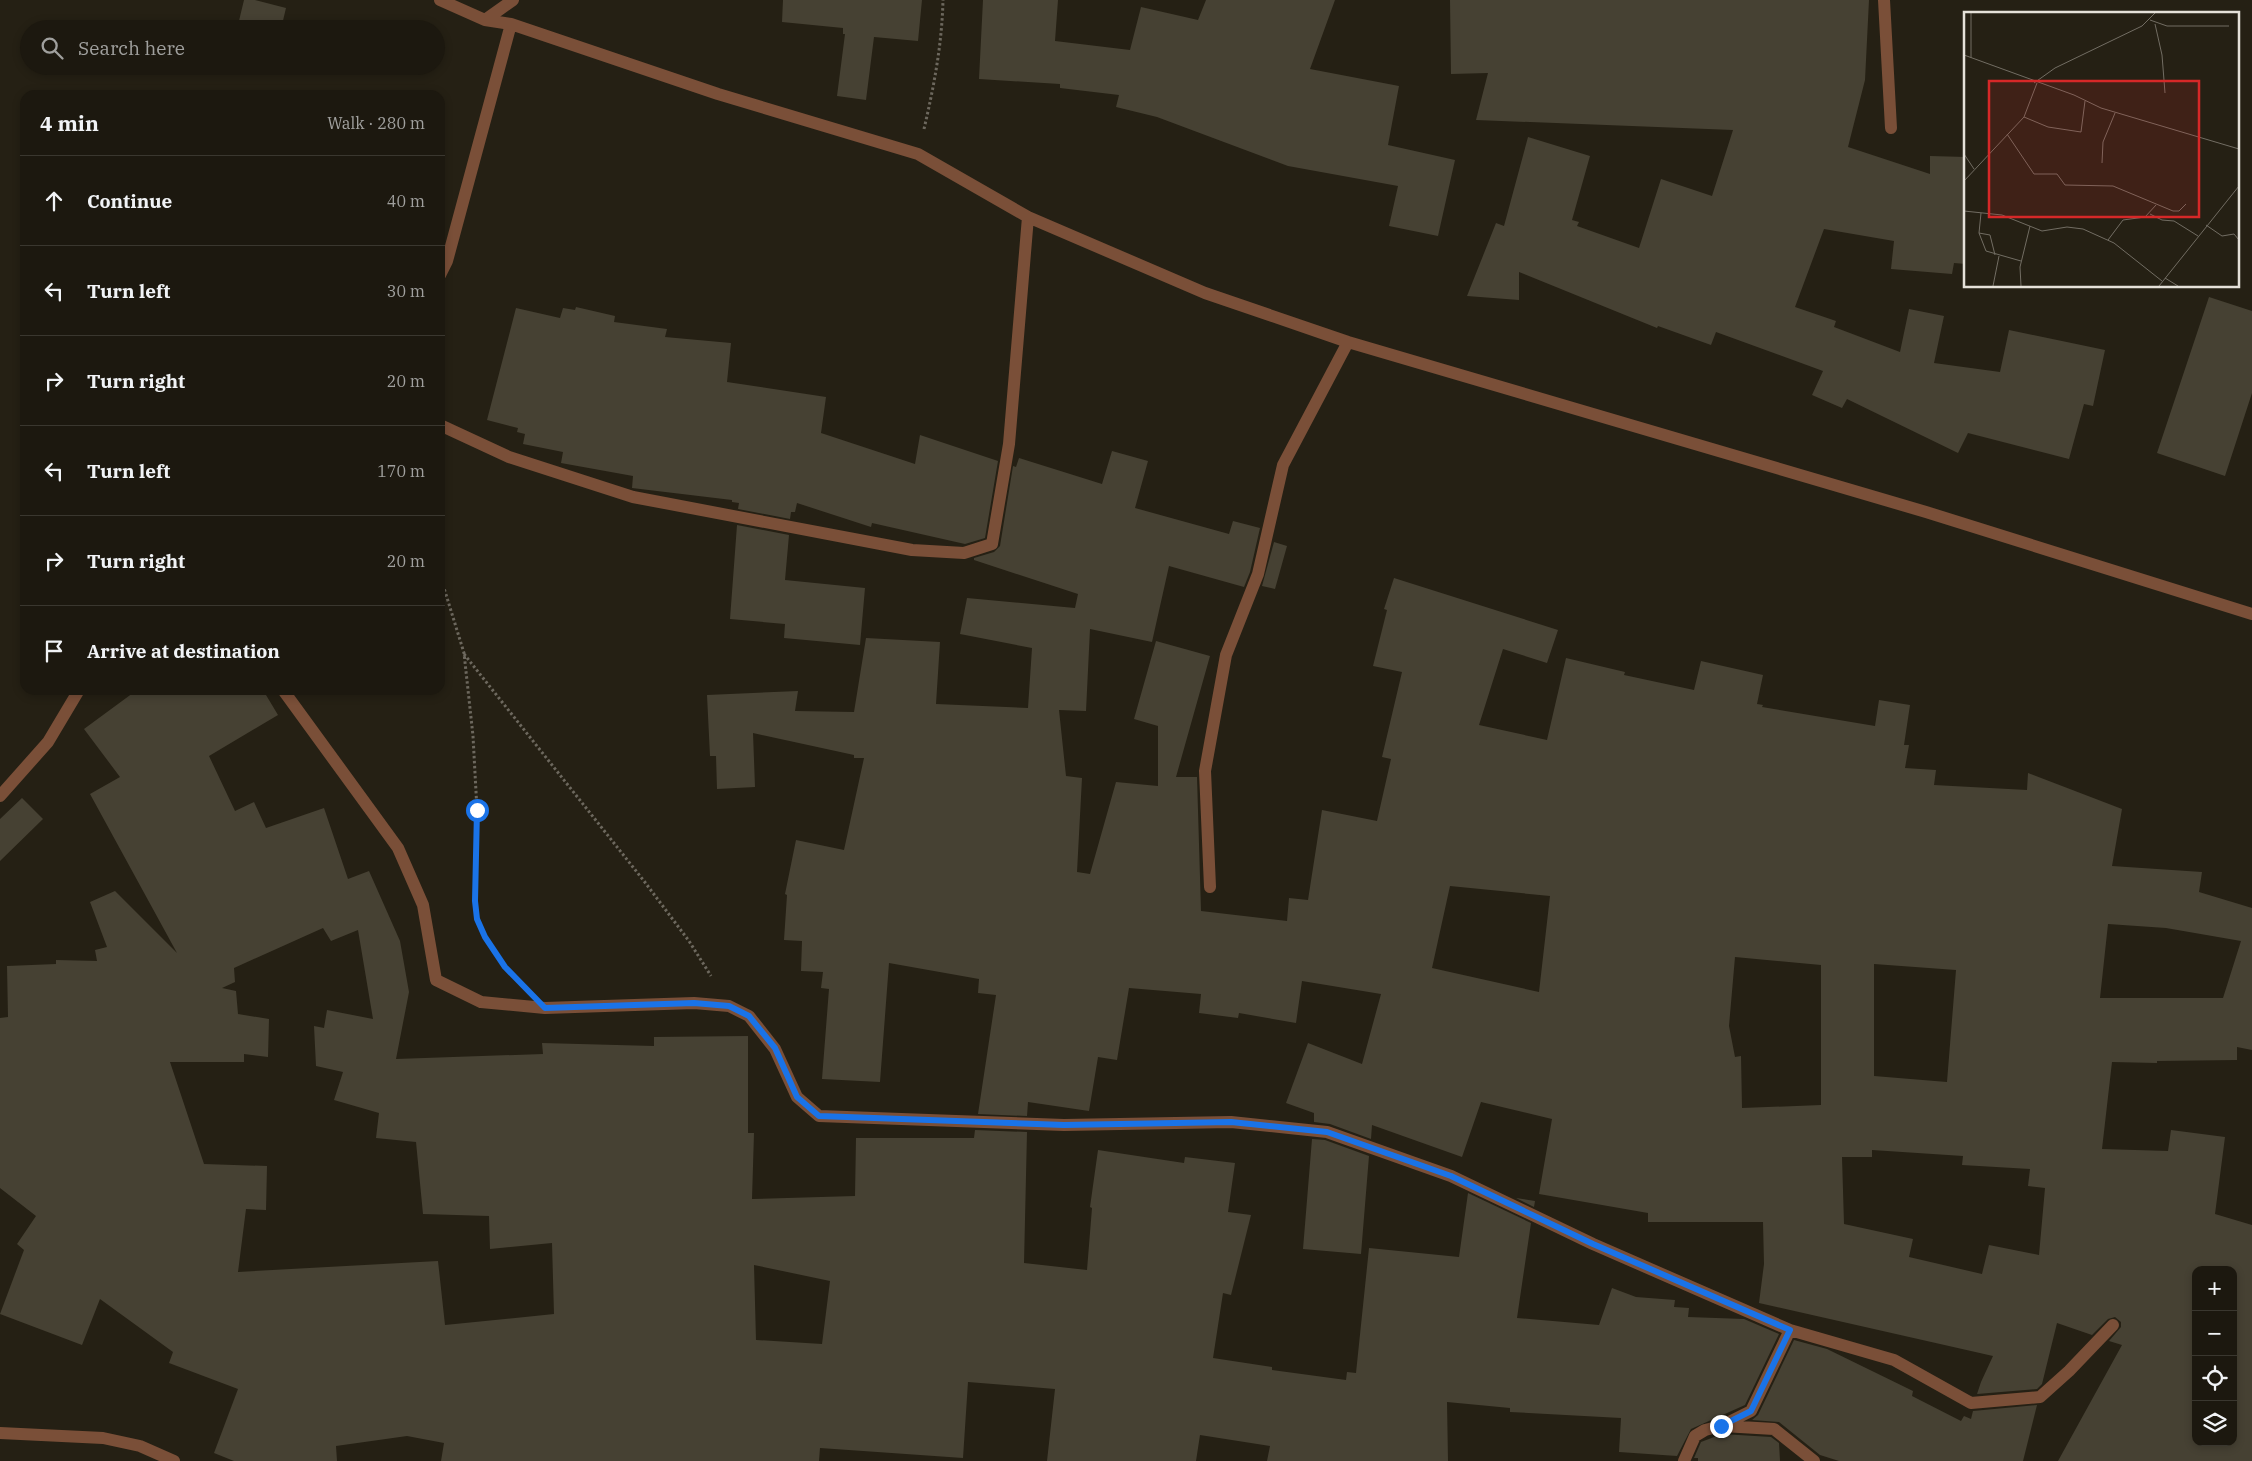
<!DOCTYPE html>
<meta charset="utf-8">
<style>
:root{--surface:#1c180f;--page:#29251d;--text:#f1f3f6;--muted:#a0a09e;--line:#3a372f}
body{margin:0;font-family:"IBM Plex Serif",serif;background:var(--page);color:var(--text)}
.controls{position:absolute;right:15px;bottom:15px;display:grid;overflow:hidden;border-radius:10px;box-shadow:0 2px 8px #0003}
.controls button{width:45px;height:45px;display:grid;place-items:center;padding:0;border:0;border-bottom:1px solid var(--line);background:var(--surface);color:var(--text);font:25px sans-serif}
.stop{position:absolute;width:15px;height:15px;margin:-11px;border:4px solid #1a73e8;border-radius:50%;background:#fff}
.stop.end{background:#1a73e8;border-color:#fff;box-shadow:0 1px 5px #0008}
.list{margin:0;padding:0;list-style:none}
h2{display:flex;justify-content:space-between;align-items:center;height:65px;margin:0;padding:0 20px;font-size:21px}
h2 small{font-size:16px;font-weight:400;color:var(--muted)}
.list li{display:grid;grid-template-columns:32px 1fr auto;gap:15px;align-items:center;box-sizing:border-box;height:90px;padding:0 20px;border-top:1px solid var(--line)}
.list b{display:block;font-size:19px;white-space:nowrap}
.list em{font-size:16px;font-style:normal;color:var(--muted)}
.icon{flex:none;width:28px;height:28px;fill:none;stroke:currentColor;stroke-width:2;stroke-linecap:round;stroke-linejoin:round}
.map{position:relative;flex:none;width:2252px;height:1461px;overflow:hidden}
.search{position:absolute;background:var(--surface);box-shadow:0 2px 8px #0003;left:20px;top:20px;width:425px;height:55px;display:flex;align-items:center;gap:12px;box-sizing:border-box;padding:0 18px;border-radius:28px;color:var(--muted);font-size:19px}
.panel{position:absolute;background:var(--surface);box-shadow:0 2px 8px #0003;left:20px;top:90px;width:425px;height:605px;border-radius:15px}
.map>svg:first-child{display:block}
.building{fill:#464133;fill-rule:evenodd}
.lines{fill:none;stroke-linecap:round;stroke-linejoin:round}
.path{stroke:#6d685e;stroke-width:3;stroke-dasharray:2.5 2.5;stroke-linecap:butt}
.minor{stroke:#7a4f38;stroke-width:12}
.route{stroke:#1a73e8;stroke-width:6}
.inset-road{fill:none;stroke:#726d63;stroke-width:1}
.view{fill:#d62828;fill-opacity:0.15;stroke:#d62828;stroke-width:2.5}
.inset-edge{fill:none;stroke:#e5e1d9;stroke-width:2.5}
</style>
<div class="map">
<svg width="2252" height="1461" viewBox="0 0 2252 1461">
<rect width="100%" height="100%" fill="#252014"/>
<path class="building" d="M244,0H255L286,8L281,29H237Z
M783,0H922L918,41L874,37L866,100L837,96L845,34H843V28L782,22Z
M983,0H1058L1055,41L1130,50L1141,7L1198,20L1206,0H1335L1310,69L1399,86L1388,145L1455,160L1438,236L1389,226L1398,186L1288,166L1157,117L1116,107L1119,95L1060,88V84L979,79Z
M1450,0H1869L1865,80L1848,147L1930,174V156L1966,157V264L1954,263L1952,274L1891,269L1894,241L1824,229L1795,307L1836,321L1834,327L1900,352L1909,309L1944,316L1934,363L2000,372L2009,330L2105,350L2093,406L2084,404L2069,459L1968,433L1958,453L1847,399L1842,408L1812,395L1823,371L1716,332L1711,345L1658,326L1657,328L1519,272V300L1467,296L1496,223L1504,226L1528,137L1590,156L1572,220L1579,222L1577,226L1639,248L1661,179L1712,196L1733,130L1476,120L1488,73L1451,74Z
M250,66H271L270,71Z
M2209,297L2252,311V393L2225,476L2157,453Z
M576,307L615,316L614,322L667,329L665,337L731,343L727,382L826,397L821,433L915,464L920,435L998,461L985,538L965,544L872,523L871,527L797,503L795,512H791L790,519L738,509L739,503L732,502V500L632,488L633,476L561,463L563,452L523,444L525,434L517,432L518,428L487,420L516,308L560,318L563,308L575,310Z
M1112,451L1148,461L1135,508L1229,534L1233,521L1260,528L1250,572L1244,587L1169,566L1152,642L1090,629L1086,711L1059,710L1066,776L1082,778L1077,872L1090,874L1116,782L1158,786V726L1134,719L1156,641L1210,656L1176,777H1197L1201,911L1287,921L1289,898L1308,900L1322,810L1377,821L1391,759L1382,757L1402,672L1373,666L1387,610L1384,609L1394,578L1558,630L1547,663L1503,649L1479,725L1547,740L1566,658L1625,672L1624,675L1694,690L1701,661L1763,675L1757,704L1763,705L1762,707L1875,726L1879,700L1910,705L1904,745H1909L1905,768L1936,770L1934,785L2027,790L2028,773L2122,809L2112,866L2202,872L2199,892L2252,908V1050L2237,1047V1060L2157,1061V1063L2112,1062L2102,1149L2168,1151L2171,1130L2225,1137L2215,1214L2252,1225V1461H2058L2122,1345L2109,1341L2121,1327V1322L2115,1317L2108,1319L2092,1335L2057,1323L2042,1384L2037,1389L1977,1394L1981,1382L1993,1356L1759,1303L1764,1264L1763,1222H1648V1213L1539,1194L1552,1119L1481,1102L1462,1157L1372,1125L1371,1139L1330,1124L1314,1122V1113L1286,1103L1308,1043L1362,1064L1381,994L1302,981L1296,1023L1239,1013L1238,1018L1199,1013L1201,994L1129,988L1117,1060L1098,1057L1089,1111L1028,1102L1027,1116L978,1114L996,995L978,993L979,979L889,963L880,1082L822,1079L829,989L821,988L823,972L801,971L802,941L784,940L787,895L785,894L796,840L844,850L864,758H854V755L753,733L755,787L717,789L716,756H710L707,695L798,691L795,711L854,712L866,638L940,642L936,704L1028,708L1032,648L960,634L967,598L1075,608L1078,594L974,560V558L994,552L1000,546L1013,466L1016,467L1019,458L1102,484ZM1450,886L1550,896L1539,992L1432,968ZM2108,924L2166,928L2241,941L2223,998H2100ZM1735,957L1821,965V1105L1742,1108L1741,1056L1735,1057L1729,1026ZM1874,964L1956,970L1947,1082L1874,1076ZM1872,1150L1963,1156L1962,1165L2030,1169L2028,1186L2045,1188L2039,1255L1989,1245L1982,1274L1909,1257L1913,1239L1844,1224L1842,1157H1872ZM2196,1270H2233V1442H2196Z
M737,525L789,535L785,580L865,588L860,645L784,638L785,624L730,619Z
M1274,542L1287,546L1275,589L1262,586Z
M137,690H263L278,715L209,756L235,811L254,802L266,828L324,808L348,879L369,871L400,941L409,992L396,1059L543,1054L542,1043L654,1046V1037L748,1036V1133H754L752,1199L855,1196L856,1138H974L975,1130L1027,1132L1024,1263L1087,1270L1092,1208L1090,1207L1098,1150L1184,1163L1185,1157L1235,1163L1228,1212L1251,1215L1231,1295L1223,1293L1213,1358L1272,1367V1370L1346,1380L1347,1372L1356,1373L1369,1248L1459,1257L1468,1193L1531,1223L1517,1318L1599,1325L1612,1288L1636,1297L1675,1300L1674,1307L1689,1308L1688,1317L1744,1319L1779,1334L1745,1405L1691,1429L1677,1456L1619,1452L1621,1418L1510,1412V1408L1447,1402L1448,1461H1267L1270,1446L1200,1435L1196,1461H1047L1055,1389L968,1382L963,1458L820,1448L819,1461H441L444,1443L407,1436L336,1446L337,1461H234L214,1453L238,1389L169,1363L173,1352L100,1299L82,1345L0,1314L24,1250L17,1244L36,1216L0,1188V1018L8,1017L7,966L56,964V960L97,961L95,950L107,947L90,902L115,891L177,953L90,794L120,777L84,729ZM323,928L331,941L358,930L373,1019L327,1010L324,1028L314,1026L316,1066L343,1072L334,1100L379,1113L376,1138L416,1142L423,1214L489,1216L490,1249L552,1243L554,1314L445,1325L438,1261L238,1272L246,1209L266,1210L267,1166L204,1164L170,1062H244V1054L268,1057L269,1019L238,1014L236,991L222,988L235,982L234,968ZM754,1265L830,1281L822,1344L756,1340Z
M22,798L43,819L0,861V819Z
M1312,1139L1325,1140L1369,1156L1361,1254L1303,1249Z
M1516,1198L1535,1201L1534,1207Z
M1794,1340L1827,1349L1913,1391L1912,1396L1961,1421L1964,1416L1971,1419L1973,1411L2037,1405L2023,1461H1839L1820,1455L1779,1422L1752,1420L1758,1415Z
M1722,1434L1771,1437L1779,1443L1780,1461H1698V1458H1694L1701,1442Z"/>
<g class="lines">
<path class="path" d="M924,129C934,86 942,44 943,0
M440,575L464,653L473,736L477,810L475,901L477,919L485,937L505,967L514,976
M464,654L644,881L689,941L711,976"/>
<path class="minor" d="M440,0L485,20L511,24L718,94L918,154L1028,217L1205,293L1348,342L1926,512L2252,614
M1884,0L1891,128
M485,20L513,0
M440,275L447,261L511,24
M440,425L509,457L633,497L912,550L964,553L992,544L1009,444L1028,217
M283,690L398,848L423,905L436,980L481,1002L545,1008L694,1003L729,1006L749,1016L775,1049L797,1097L819,1116L1064,1125L1231,1122L1327,1132L1451,1176L1593,1244L1790,1330L1894,1360L1971,1403L2040,1397L2069,1371L2113,1325
M0,796L48,742L79,690
M1210,887L1205,771L1226,655L1258,574L1283,465L1348,342
M1723,1426L1774,1429L1814,1461
M0,1433L103,1438L140,1446L174,1461
M1684,1461L1695,1436L1705,1430L1721,1426L1751,1411L1790,1330"/>
</g>
<g class="lines">
<path class="route" d="M477,810L475,901L477,919L485,937L505,967L545,1008L694,1003L729,1006L749,1016L775,1048L797,1097L819,1116L1064,1125L1231,1122L1327,1132L1451,1176L1593,1244L1790,1330L1751,1411L1721,1426"/>
</g>
<g transform="translate(1964 12)">
<rect width="275" height="275" fill="#252014"/>
<path class="inset-road" d="M186,8L203,14H265M191,12L198,43L201,81M0,43L110,83L137,96L275,137M7,46V1M70,71L91,56L178,14L191,1M60,105L84,115L117,120L121,89M43,122L70,162H93L101,173L149,174L209,199H215L222,192M0,142L10,157M138,151L139,130L151,101M0,169L60,105L73,71M0,199L38,203L78,219L103,215L119,217L150,231L198,269M17,201L15,221L22,239L57,249M186,202L198,208L210,209L234,224M242,213L258,224L270,222L275,228M15,221L26,223L31,243M144,228L159,208L181,205L192,193M201,266L214,274M29,274L35,244M57,274L56,255L66,214M195,274L275,174"/>
<path class="view" d="M25,69H235V205H25Z"/>
<rect width="275" height="275" class="inset-edge"/>
</g>
</svg>
<div class="controls">
<button>+</button>
<button>−</button>
<button><svg class="icon" aria-label="locate" viewBox="0 0 24 24"><circle cx="12" cy="12" r="6"/><path d="M12 2v4M12 18v4M2 12h4M18 12h4"/></svg></button>
<button><svg class="icon" aria-label="layers" viewBox="0 0 24 24"><path d="M12 4l9 5-9 5-9-5zM3 14l9 5 9-5"/></svg></button>
</div>
<div class="stop" style="left:477px;top:810px"></div>
<div class="stop end" style="left:1721px;top:1426px"></div>
<div class="search"><svg class="icon" aria-label="search" viewBox="0 0 24 24"><circle cx="10" cy="10" r="6"/><path d="M15 15l6 6"/></svg>Search here</div>
<section class="panel">
<h2>4 min<small>Walk · 280 m</small></h2>
<ul class="list">
<li><svg class="icon" aria-label="ahead" viewBox="0 0 24 24"><path d="M12 20V5M6 11l6-6 6 6"/></svg><div><b>Continue</b></div><em>40 m</em></li>
<li><svg class="icon" aria-label="left" viewBox="0 0 24 24"><path d="M17 20v-9H6M10 6l-5 5 5 5"/></svg><div><b>Turn left</b></div><em>30 m</em></li>
<li><svg class="icon" aria-label="right" viewBox="0 0 24 24"><path d="M7 20v-9h11M14 6l5 5-5 5"/></svg><div><b>Turn right</b></div><em>20 m</em></li>
<li><svg class="icon" aria-label="left" viewBox="0 0 24 24"><path d="M17 20v-9H6M10 6l-5 5 5 5"/></svg><div><b>Turn left</b></div><em>170 m</em></li>
<li><svg class="icon" aria-label="right" viewBox="0 0 24 24"><path d="M7 20v-9h11M14 6l5 5-5 5"/></svg><div><b>Turn right</b></div><em>20 m</em></li>
<li><svg class="icon" aria-label="arrive" viewBox="0 0 24 24"><path d="M6 21V4h12l-3 4 3 4H6"/></svg><div><b>Arrive at destination</b></div></li>
</ul>
</section>
</div>
